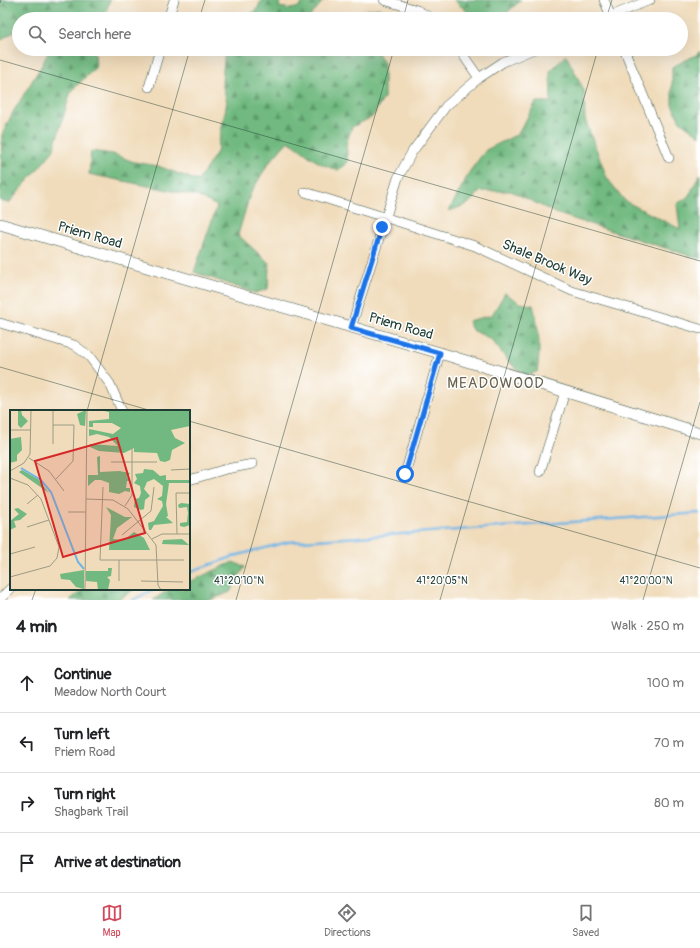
<!DOCTYPE html>
<meta charset="utf-8">
<style>
:root{--surface:#fff;--page:#f6f6f6;--text:#202124;--muted:#757577;--line:#e0e0e0;--accent:#d1495b}
body{margin:0;font-family:Pangolin,sans-serif;background:var(--page);color:var(--text)}
.stop{position:absolute;width:12px;height:12px;margin:-9px;border:3px solid #1a73e8;border-radius:50%;background:#fff}
.stop.end{background:#1a73e8;border-color:#fff;box-shadow:0 1px 4px #0008}
.list{margin:0;padding:0;list-style:none}
h2{display:flex;justify-content:space-between;align-items:center;height:52px;margin:0;padding:0 16px;font-size:17px}
h2 small{font-size:13px;font-weight:400;color:var(--muted)}
.list li{display:grid;grid-template-columns:26px 1fr auto;gap:12px;align-items:center;box-sizing:border-box;height:60px;padding:0 16px;border-top:1px solid var(--line)}
.list b{display:block;font-size:15px;white-space:nowrap}
.list p{margin:0;font-size:13px;white-space:nowrap;color:var(--muted)}
.list em{font-size:13px;font-style:normal;color:var(--muted)}
.icon{flex:none;width:22px;height:22px;fill:none;stroke:currentColor;stroke-width:2;stroke-linecap:round;stroke-linejoin:round}
.map{position:relative;flex:none;width:700px;height:600px;overflow:hidden}
.search{position:absolute;background:var(--surface);box-shadow:0 4px 16px #0002;left:12px;right:12px;top:12px;height:44px;display:flex;align-items:center;gap:10px;box-sizing:border-box;padding:0 14px;border-radius:22px;color:var(--muted);font-size:15px}
.sheet{height:292px;background:var(--surface)}
nav{display:flex;justify-content:space-around;align-items:center;box-sizing:border-box;height:56px;border-top:1px solid var(--line);background:var(--surface);font-size:11px;color:var(--muted)}
nav a{display:grid;justify-items:center;gap:2px}
nav .on{color:var(--accent)}
.map>svg:first-child{display:block}
.forest{fill:url(#forest-firs);stroke:#487b5a}
.lines{fill:none;stroke-linecap:round;stroke-linejoin:round}
.stream{stroke:#70b5e7;stroke-width:2.5}
.minor-casing{stroke:#3e5548;stroke-width:10}
.tertiary-casing{stroke:#3e5548;stroke-width:12}
.minor{stroke:#fff;stroke-width:9}
.tertiary{stroke:#fff;stroke-width:11}
.route{stroke:#1a73e8;stroke-width:5}
.ticks{fill:none;stroke:#1f3d34;stroke-width:1;stroke-opacity:0.45}
.labels{text-anchor:middle;dominant-baseline:central;stroke-width:3;stroke-linejoin:round;paint-order:stroke}
.street-label{font-size:14px;fill:#1f3d34;stroke:#fff}
.neighbourhood-label{font-size:15px;letter-spacing:1px;fill:#69654f;stroke:#fff}
.inset-river{fill:none;stroke:#70b5e7;stroke-width:2}
.inset-road{fill:none;stroke:#9c9c84;stroke-width:1}
.view{fill:#d62828;fill-opacity:0.15;stroke:#d62828;stroke-width:2}
.inset-edge{fill:none;stroke:#1f3d34;stroke-width:2}
.ticks-label{font-size:10px;text-anchor:middle;fill:#1f3d34;stroke:#fff;stroke-width:3;stroke-linejoin:round;paint-order:stroke}
</style>
<div class="map">
<svg width="700" height="600" viewBox="0 0 700 600">
<defs>
<pattern id="forest-firs" width="22" height="20" patternUnits="userSpaceOnUse"><rect width="22" height="20" fill="#71b980"/><path d="M5 1l3.5 6h-7zM16 11l3.5 6h-7z" fill="#5c986a"/></pattern>
</defs>
<rect width="100%" height="100%" fill="#fff"/>
<filter id="ink" filterUnits="userSpaceOnUse"><feTurbulence type="fractalNoise" baseFrequency=".025" numOctaves="2"/><feDisplacementMap in="SourceGraphic" scale="8" xChannelSelector="R" yChannelSelector="G"/><feConvolveMatrix kernelMatrix="1 2 1 2 8 2 1 2 1" color-interpolation-filters="sRGB"/></filter>
<filter id="wash" filterUnits="userSpaceOnUse"><feTurbulence type="fractalNoise" baseFrequency=".012" numOctaves="4" result="noise"/><feDisplacementMap in="SourceGraphic" scale="16" xChannelSelector="R" yChannelSelector="G"/><feGaussianBlur stdDeviation="0.9" result="paint"/><feColorMatrix in="noise" values="0 0 0 0 0 0 0 0 0 0 0 0 0 0 0 0 0 1.4 0 .05"/><feComposite in="paint" operator="in"/></filter>
<g filter="url(#wash)">
<rect width="100%" height="100%" fill="#f0dbba"/>
<path class="forest" d="M0,0H110L105,14L100,19H57V12L40,19H19V29L0,40Z
M261,0H280L279,7C291,9 298,11 305,0L323,1L308,19H245L258,8Z
M454,0H521L500,19C475,19 473,17 454,0Z
M379,8L392,19H361L363,11Z
M50,49H87L95,54L96,67L71,91L53,151L9,203L0,201L2,135L13,112L42,65Z
M225,49H375L384,63V98L372,117L352,127L346,144L348,162L338,170C314,164 308,153 288,141L268,164L250,194L238,235L269,263L268,289L255,293L194,272L217,206L197,196L89,174L91,151L113,154L134,162L158,166L198,181L217,152L227,102L222,83Z
M700,51V136L680,121L672,105V67L696,55Z
M566,55L584,90L585,119L607,178L625,201L680,229L677,204L689,196L700,174V259L558,214L511,191H481L468,204L449,211L470,171L486,150L518,134L536,102H551L550,71Z
M505,293L520,303L533,305C539,328 541,348 537,372L525,375L510,363L491,339L472,330L468,321L492,315Z
M233,562L245,567L230,592L210,600H153L170,589H189V582Z
M84,589H135L117,600H70Z"/>
<g class="lines">
<path class="stream" d="M189,572L238,555L288,542L700,513
M133,600L154,589"/>
</g>
</g>
<g filter="url(#ink)">
<g class="lines">
<defs>
<path id="minor" d="M384,0L417,10L433,19
M604,0L612,19
M168,19L174,0
M604,19L650,0
M459,49L479,78
M624,49L669,158
M149,87L160,49
M305,192L475,246L572,291L700,329
M0,323L74,345L89,356L110,384L122,411
M351,328L398,178L412,152L446,106L479,78L503,62L534,49
M540,472L565,392
M405,474L440,353
M189,480L226,469L253,464
M0,599L11,588"/>
<path id="tertiary" d="M0,224L440,353L700,433"/>
</defs>
<use href="#minor" class="minor-casing"/>
<use href="#tertiary" class="tertiary-casing"/>
<use href="#minor" class="minor"/>
<use href="#tertiary" class="tertiary"/>
</g>
</g>
<g class="lines" filter="url(#ink)">
<path class="route" d="M382,227L351,328L440,353L405,474"/>
</g>
<path class="ticks" d="M0,3L1,0M199,19L205,0M403,19L408,0M606,19L612,0M0,60L700,261M0,367L152,411M87,411L190,49M189,421L700,568M32,600L36,589M236,600L394,49M440,600L598,49M643,600L700,402"/>
<g class="labels">
<g class="street-label">
<text transform="translate(90 235) rotate(16)">Priem Road</text>
<text transform="translate(547 262) rotate(23)">Shale Brook Way</text>
<text transform="translate(401 326) rotate(16)">Priem Road</text>
</g>
<g class="neighbourhood-label">
<text x="496" y="383">MEADOWOOD</text>
</g>
</g>
<g transform="translate(10 410)">
<rect width="180" height="180" fill="#f0dbba"/>
<path d="M8,0H11L12,5L18,11L11,18L8,15ZM76,0L75,16L70,15L67,4ZM89,0H180V16L161,20L165,28L175,33L162,40L160,50L155,52L150,51L147,43L124,42V38L114,43L89,41L80,37V34L108,36L99,27L87,24L79,26V19L103,24L111,18L102,13H83V17H79V11L99,9V2ZM11,27L12,40L7,45V51L0,53V29ZM90,46V62L109,61L120,63L117,67L120,71H117L116,78H120V82L115,81L109,84L99,82V73L91,70H85L78,76V65H88L87,47ZM134,59L143,60L150,66L156,65V70H180V73H159L156,94L158,106L156,107L163,113L144,115L141,120H139L138,113L144,111L153,96L152,91L147,89L152,86L153,76L144,69L137,72L134,79L140,86L135,90L134,99L131,100L124,97L125,89L129,88L131,83L130,76L124,73L127,69L125,64L133,63ZM12,60L28,69L39,83L9,62ZM171,93L180,94V115L174,117L170,116V113L177,112L178,103L177,97L169,98L168,95ZM96,97L115,107H122L107,118L103,129L114,130L124,122L134,128L140,140H99L101,105ZM8,98L17,104L10,110L4,111L6,117L0,120V111L9,104L4,99ZM172,129L179,135L152,134L153,130ZM98,158H102L101,166L97,167L100,170L98,180H88L87,172L76,171V161H98ZM74,160V179L66,177L60,170L51,169L50,164Z" fill="#71b980"/>
<path class="inset-river" d="M11,58L31,70L41,82L68,152L74,159"/>
<path class="inset-road" d="M43,15H64L63,51L46,69M0,20H21M43,34V0M19,48L39,61L54,81M101,52H147M161,60L180,59M0,61L14,53L20,44L21,0M0,68L18,75L31,89L49,137L47,148L40,156L0,167M93,77L90,150H174M76,89L103,90L118,99L146,135L148,175L151,180M17,94L28,85M115,96L122,85V38M58,102H76M17,117L39,110M167,124L166,83H180M112,125L141,101L144,77M142,129L152,124H180M0,144L25,137M109,171V150M131,171L173,172M75,180L77,0"/>
<path class="view" d="M107,28L135,123L53,147L25,51Z"/>
<rect width="180" height="180" class="inset-edge"/>
</g>
<g class="ticks-label">
<text x="239" y="584">41°20'10"N</text>
<text x="442" y="584">41°20'05"N</text>
<text x="646" y="584">41°20'00"N</text>
</g>
</svg>
<div class="stop" style="left:405px;top:474px"></div>
<div class="stop end" style="left:382px;top:227px"></div>
<div class="search"><svg class="icon" aria-label="search" viewBox="0 0 24 24"><circle cx="10" cy="10" r="6"/><path d="M15 15l6 6"/></svg>Search here</div>
</div>
<section class="sheet">
<h2>4 min<small>Walk · 250 m</small></h2>
<ul class="list">
<li><svg class="icon" aria-label="ahead" viewBox="0 0 24 24"><path d="M12 20V5M6 11l6-6 6 6"/></svg><div><b>Continue</b><p>Meadow North Court</p></div><em>100 m</em></li>
<li><svg class="icon" aria-label="left" viewBox="0 0 24 24"><path d="M17 20v-9H6M10 6l-5 5 5 5"/></svg><div><b>Turn left</b><p>Priem Road</p></div><em>70 m</em></li>
<li><svg class="icon" aria-label="right" viewBox="0 0 24 24"><path d="M7 20v-9h11M14 6l5 5-5 5"/></svg><div><b>Turn right</b><p>Shagbark Trail</p></div><em>80 m</em></li>
<li><svg class="icon" aria-label="arrive" viewBox="0 0 24 24"><path d="M6 21V4h12l-3 4 3 4H6"/></svg><div><b>Arrive at destination</b></div></li>
</ul>
</section>
<nav>
<a class="on"><svg class="icon" aria-label="map" viewBox="0 0 24 24"><path d="M3 6l6-2 6 2 6-2v14l-6 2-6-2-6 2zM9 4v14M15 6v14"/></svg>Map</a>
<a><svg class="icon" aria-label="directions" viewBox="0 0 24 24"><path d="M12 3l9 9-9 9-9-9zM9 14v-3h6M13 9l2 2-2 2"/></svg>Directions</a>
<a><svg class="icon" aria-label="saved" viewBox="0 0 24 24"><path d="M7 4h10v16l-5-4-5 4z"/></svg>Saved</a>
</nav>
